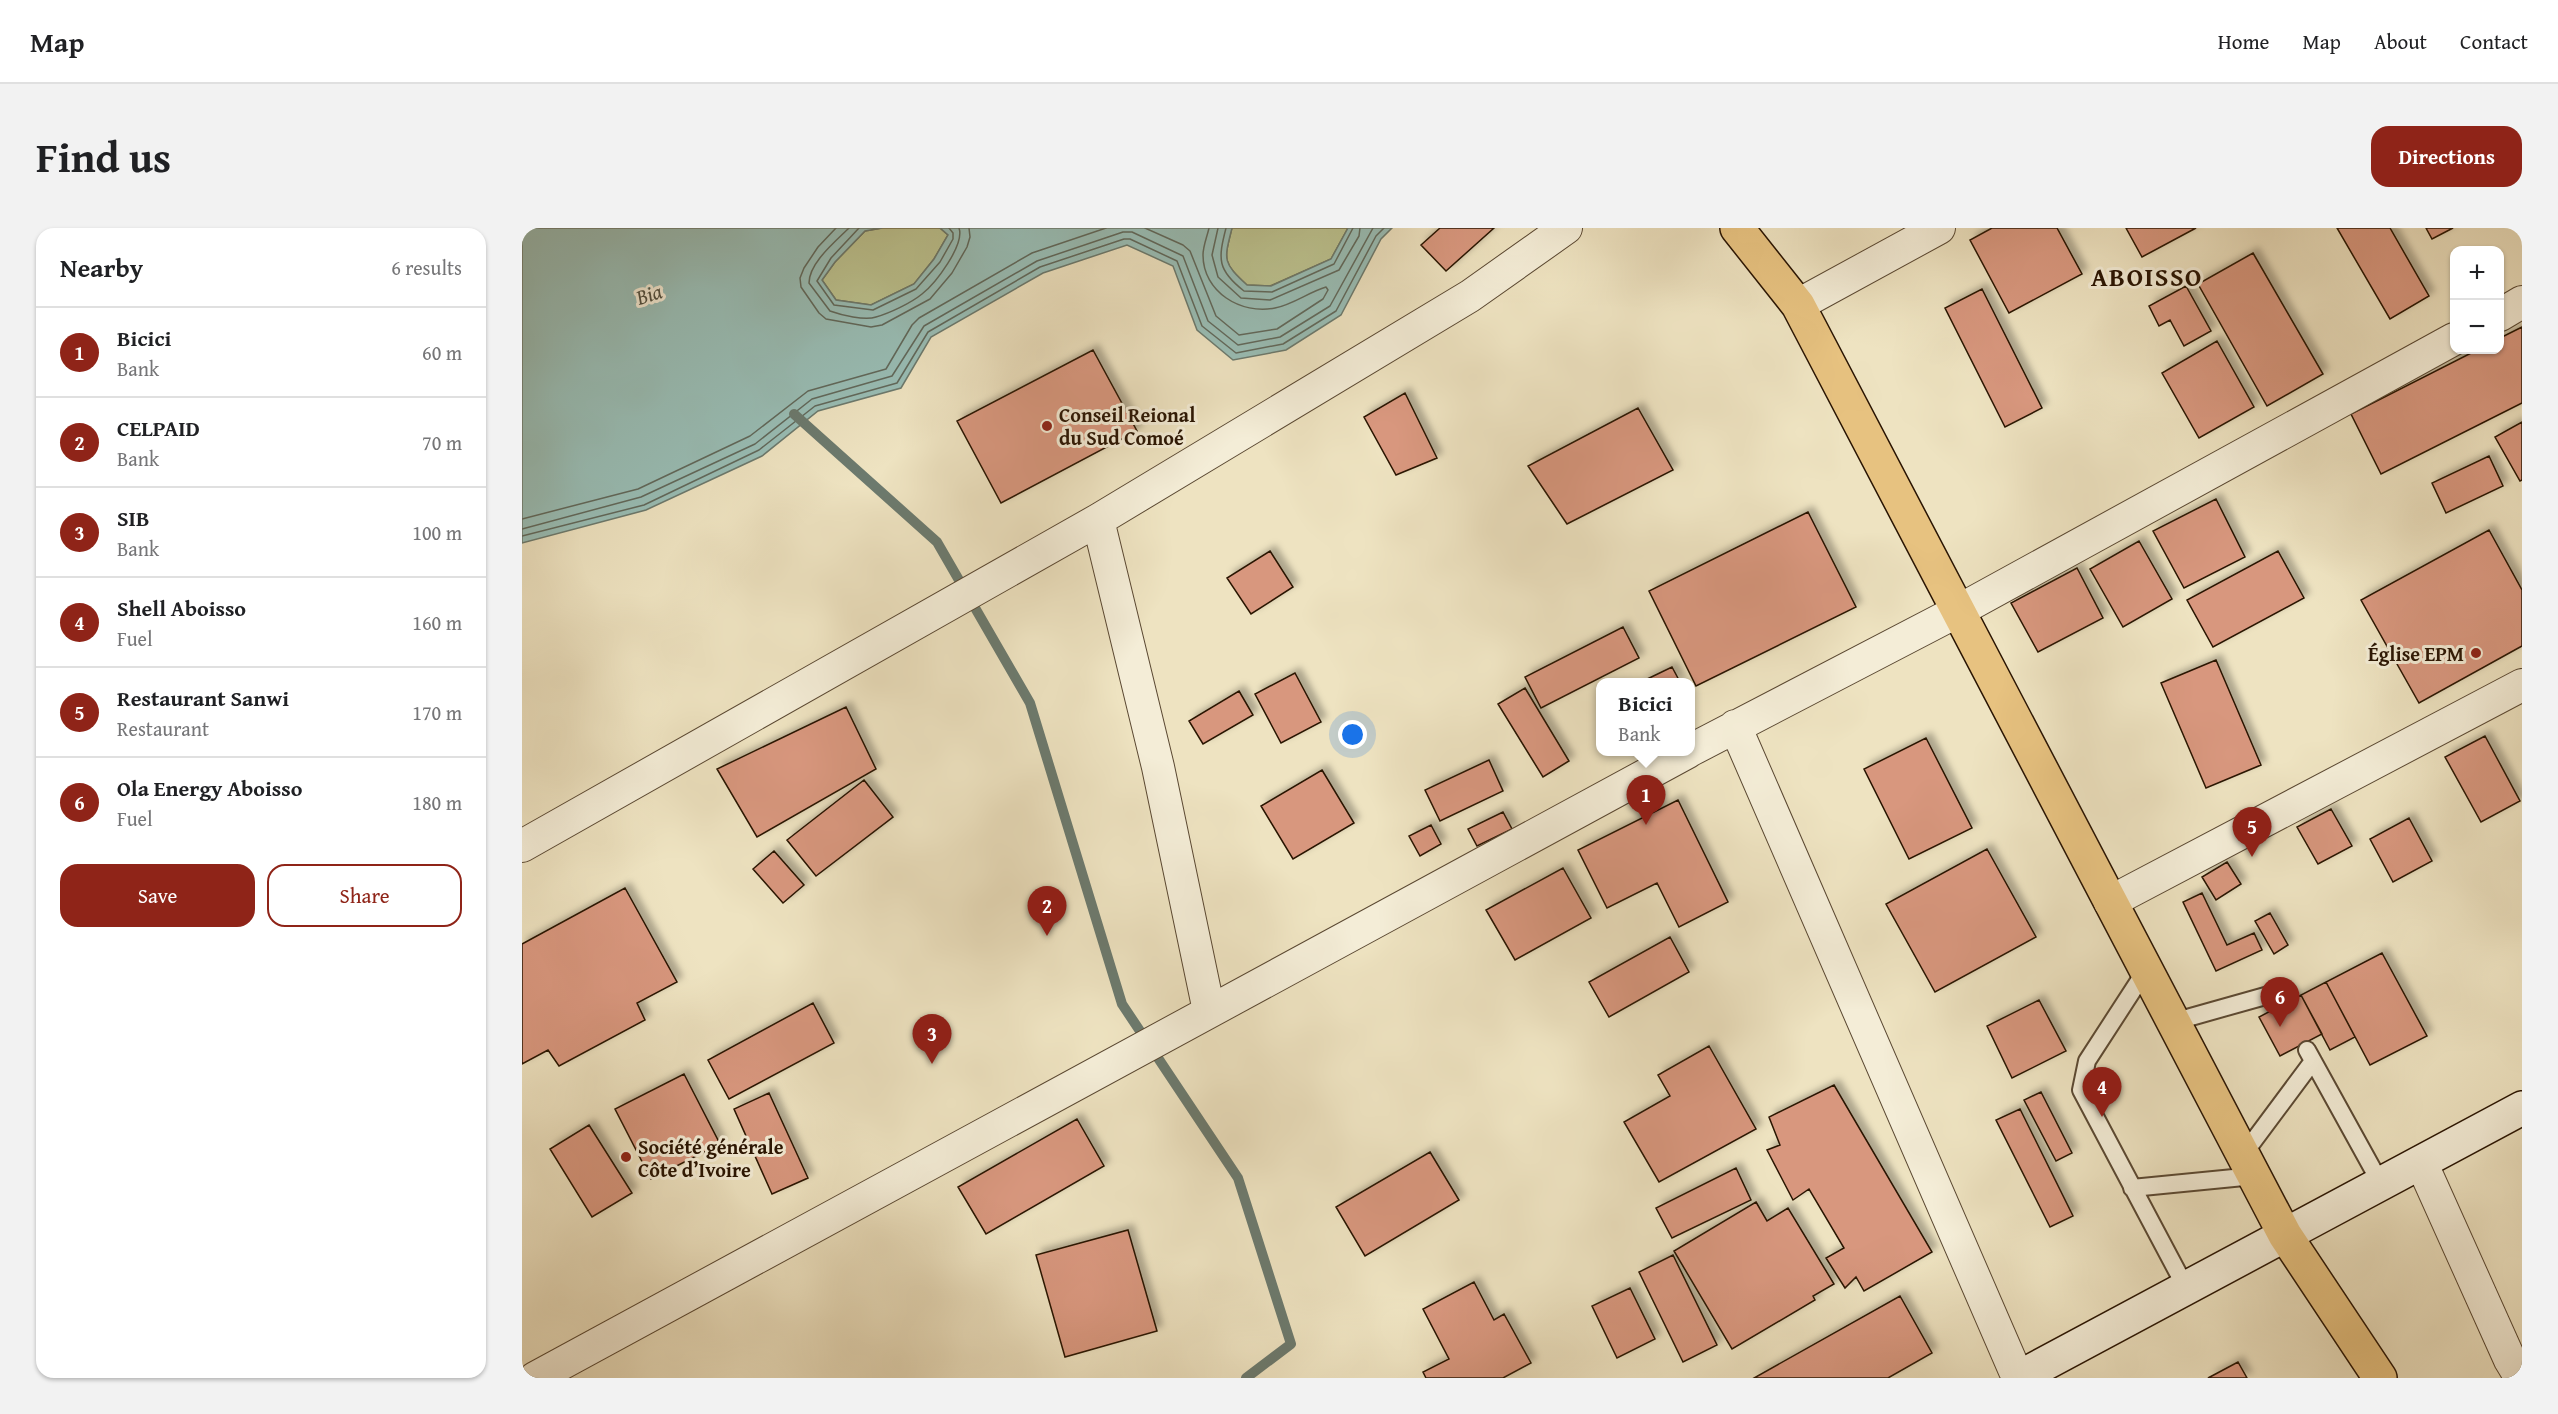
<!DOCTYPE html>
<meta charset="utf-8">
<style>
:root{--surface:#fff;--page:#f2f2f2;--text:#202124;--muted:#757577;--line:#e0e0e0;--accent:#8f2418}
body{margin:0;font-family:"Gentium Book Plus",serif;background:var(--page);color:var(--text)}
.controls{position:absolute;right:18px;top:18px;display:grid;overflow:hidden;border-radius:12px;box-shadow:0 2px 4px #0004}
.controls button{width:54px;height:54px;display:grid;place-items:center;padding:0;border:0;border-bottom:2px solid var(--line);background:var(--surface);color:var(--text);font:30px sans-serif}
.you{position:absolute;left:831px;top:507px;width:21px;height:21px;margin:-15px;border:4px solid #fff;border-radius:50%;background:#1a73e8;box-shadow:0 0 0 9px #1a73e833}
.badge{display:grid;place-items:center;width:39px;height:39px;border-radius:50%;background:var(--accent);color:#fff;font-size:20px;font-weight:700}
.pin{position:absolute;translate:-50% -50px;filter:drop-shadow(0 2px 3px #0008)}
.pin::after{content:'';position:absolute;top:32px;width:21px;height:18px;background:inherit;clip-path:polygon(0 0,100% 0,50% 100%)}
.popup{position:absolute;left:1074px;top:450px;width:99px;height:78px;box-sizing:border-box;display:grid;place-content:center;border-radius:12px;background:var(--surface);filter:drop-shadow(0 2px 4px #0005);font-size:20px;white-space:nowrap;color:var(--muted)}
.popup b{font-size:22px;color:var(--text)}
.popup::after{content:'';position:absolute;left:50%;top:100%;margin-left:-12px;border:12px solid transparent;border-top-color:var(--surface)}
.list{margin:0;padding:0;list-style:none}
h2{display:flex;justify-content:space-between;align-items:center;height:78px;margin:0;padding:0 24px;font-size:26px}
h2 small{font-size:20px;font-weight:400;color:var(--muted)}
.list li{display:grid;grid-template-columns:39px 1fr auto;gap:18px;align-items:center;box-sizing:border-box;height:90px;padding:0 24px;border-top:2px solid var(--line)}
.list b{display:block;font-size:22px;white-space:nowrap}
.list p{margin:0;font-size:20px;white-space:nowrap;color:var(--muted)}
.list em{font-size:20px;font-style:normal;color:var(--muted)}
.actions{display:flex;gap:12px;padding:18px 24px}
.actions a{flex:1;padding:14px 0;border:2px solid var(--accent);border-radius:18px;text-align:center;font-size:21px;color:var(--accent)}
.actions .main{background:var(--accent);color:#fff}
.map{position:relative;flex:none;width:2000px;height:1150px;overflow:hidden;border-radius:18px}
header{display:flex;align-items:center;gap:36px;box-sizing:border-box;height:84px;padding:0 30px;background:var(--surface);border-bottom:2px solid var(--line)}
header strong{font-size:28px}
nav{display:flex;gap:33px;margin-inline-start:auto;font-size:21px}
.intro{display:flex;align-items:center;justify-content:space-between;box-sizing:border-box;height:144px;padding:0 36px}
h1{margin:0;font-size:42px}
.button{padding:15px 27px;border-radius:18px;background:var(--accent);color:#fff;font-size:21px;font-weight:700}
main{display:flex;gap:36px;padding:0 36px}
aside{flex:1;background:var(--surface);border-radius:18px;box-shadow:0 2px 4px #0004}
.map>svg:first-child{display:block}
.green{fill:#bcc390;stroke:#726c49;stroke-width:1.5}
.water{fill:#99beb6;stroke:#6c7a6e;stroke-width:1.5}
.lines{fill:none;stroke-linecap:round;stroke-linejoin:round}
.shore{stroke:#61695c;stroke-width:1.5}
.stream{stroke:#6c7a6e;stroke-width:10}
.building{fill:#d8977e;stroke:#291402;stroke-width:1.5;filter:url(#shadow)}
.service-casing{stroke:#5a4832;stroke-width:20}
.minor-casing{stroke:#5a4832;stroke-width:34}
.secondary-casing{stroke:#291402;stroke-width:36}
.trunk-casing{stroke:#291402;stroke-width:36}
.service{stroke:#f4edd7;stroke-width:16}
.minor{stroke:#f4edd7;stroke-width:32}
.secondary{stroke:#f4edd7;stroke-width:33}
.trunk{stroke:#e7c280;stroke-width:33}
.poi-dot{fill:#8f2418;stroke:#f4edd7;stroke-width:2}
.labels{text-anchor:middle;dominant-baseline:central;stroke-width:6;stroke-linejoin:round;paint-order:stroke}
.poi-label{font-size:20px;font-weight:bold;fill:#291402;stroke:#f4edd7;text-anchor:start}
.water-label{font-size:21px;font-style:italic;fill:#505041;stroke:#f4edd7}
.district-label{font-size:26px;font-weight:bold;letter-spacing:1.5px;fill:#291402;stroke:#f4edd7}
</style>
<header>
<strong>Map</strong>
<nav><a>Home</a><a>Map</a><a>About</a><a>Contact</a></nav>
</header>
<div class="intro"><h1>Find us</h1><a class="button">Directions</a></div>
<main>
<aside>
<h2>Nearby<small>6 results</small></h2>
<ul class="list">
<li><span class="badge">1</span><div><b>Bicici</b><p>Bank</p></div><em>60 m</em></li>
<li><span class="badge">2</span><div><b>CELPAID</b><p>Bank</p></div><em>70 m</em></li>
<li><span class="badge">3</span><div><b>SIB</b><p>Bank</p></div><em>100 m</em></li>
<li><span class="badge">4</span><div><b>Shell Aboisso</b><p>Fuel</p></div><em>160 m</em></li>
<li><span class="badge">5</span><div><b>Restaurant Sanwi</b><p>Restaurant</p></div><em>170 m</em></li>
<li><span class="badge">6</span><div><b>Ola Energy Aboisso</b><p>Fuel</p></div><em>180 m</em></li>
</ul>
<div class="actions"><a class="main">Save</a><a>Share</a></div>
</aside>
<div class="map">
<svg width="2000" height="1150" viewBox="0 0 2000 1150">
<defs>
<filter id="shadow"><feDropShadow dx="5.5" dy="-5.5" stdDeviation="3" flood-color="#0004"/></filter>
</defs>
<rect width="100%" height="100%" fill="#eee3c1"/>
<filter id="stains"><feTurbulence type="fractalNoise" baseFrequency=".00333" numOctaves="4"/><feColorMatrix values="0 0 0 0 .2 0 0 0 0 .09 0 0 0 0 .02 0 0 0 .5 -.17"/></filter>
<radialGradient id="worn" r=".72"><stop offset=".6" stop-color="#630" stop-opacity="0"/><stop offset="1" stop-color="#630" stop-opacity=".3"/></radialGradient>
<path class="green" d="M360,0H418L426,7L412,31L392,56L349,77L314,72L300,52L313,34L343,3Z
M710,0H826L809,31L748,58L725,57C700,34 702,32 710,0Z"/>
<path class="water" d="M0,0H360L343,3L313,34L300,52L314,72L349,77L392,56L412,31L426,7L418,0H710C702,32 700,34 725,57L749,58L809,31L826,0H870L859,11L819,87L764,122L711,132L675,102L651,38L605,17L521,45L409,109L379,160L296,183L240,228L124,282L0,315Z"/>
<g class="lines">
<path class="shore" d="M314,0L296,19L282,40L278,50L279,59L297,85L304,91L349,99L360,97L408,71L430,45L445,19L448,9L447,0
M327,0C313,14 287,35 287,55L308,83C319,87 343,93 354,89C368,85 389,75 400,66C413,56 443,17 437,0
M337,0L309,30L295,53L312,77L351,82L394,61L418,34L431,11V5L427,0
M623,0L661,17L668,23L694,88L717,107L755,101L801,71L806,62L804,59C787,64 770,77 753,80C719,87 681,64 681,27C681,18 685,9 687,0
M696,0L690,27L696,49L719,70L748,72L817,42L837,8L838,0
M704,0C696,31 695,42 722,63L750,64L812,36L831,0
M0,291L116,261L228,208L286,163L364,141L390,97L397,90L510,25L584,0
M0,301L119,269L233,216L290,171L370,148L402,98L515,33L601,4H610L661,28L686,93L716,117L758,109L808,78L851,0
M0,308L122,277L237,222L293,178L375,155L406,104L518,39L602,11H608L655,33L680,98L714,125L761,116L814,83L854,8L862,0"/>
<path class="stream" d="M272,186L415,314L508,475L600,776L716,950L769,1116L724,1150"/>
</g>
<path class="building" d="M918,0H972L924,43L899,17Z
M1470,0H1535L1560,46L1487,85L1448,12Z
M1604,0H1674L1620,29Z
M1815,0H1868L1907,68L1868,91Z
M1904,0H1931L1910,11Z
M1731,25L1801,146L1745,178L1676,56Z
M1664,58L1689,103L1662,118L1648,92L1637,98L1627,78Z
M1460,61L1520,180L1483,199L1423,80Z
M2000,99V175L1859,246L1829,186L1955,122H1978V110Z
M1695,113L1732,179L1677,210L1640,145Z
M571,122L615,203L479,275L435,193Z
M883,165L915,230L874,247L842,189Z
M1116,180L1151,242L1045,296L1006,238Z
M2000,194V252L1998,253L1973,209Z
M1967,228L1981,258L1924,285L1910,255Z
M1694,271L1723,329L1662,360L1631,303Z
M1286,284L1334,379L1174,458L1127,363Z
M1967,302L2000,362V418L1897,475L1839,372Z
M1617,313L1650,371L1601,399L1568,341Z
M748,323L771,359L729,386L705,350Z
M1756,323L1782,370L1691,419L1665,372Z
M1555,340L1581,390L1516,424L1489,375Z
M1101,399L1117,430L1019,480L1003,449Z
M1694,432L1739,537L1684,560L1639,455Z
M1150,439L1158,454H1119Z
M773,445L799,494L759,515L733,466Z
M1003,460L1047,533L1021,549L976,476Z
M717,463L731,487L681,516L667,493Z
M324,479L354,541L235,609L195,541Z
M1963,508L1998,573L1959,594L1923,529Z
M1404,510L1450,600L1387,631L1342,541Z
M967,532L981,563L918,593L903,562Z
M800,542L832,595L771,631L739,578Z
M342,552L371,589L294,648L265,612Z
M1156,572L1206,674L1157,699L1135,655L1085,680L1056,622Z
M1809,581L1830,618L1796,636L1775,599Z
M981,584L990,601L955,618L946,601Z
M1887,590L1910,633L1871,654L1848,611Z
M909,597L919,616L898,628L887,608Z
M1465,621L1514,709L1413,764L1364,676Z
M252,623L282,657L261,675L231,641Z
M1705,634L1719,656L1694,672L1680,649Z
M1041,640L1069,690L993,732L964,682Z
M103,660L155,754L115,775L123,792L37,838L26,822L0,836V716Z
M1680,665L1705,717L1732,705L1740,722L1694,743L1661,674Z
M1748,685L1766,717L1752,726L1733,693Z
M1148,709L1167,744L1087,789L1067,754Z
M1860,725L1905,808L1848,837L1804,754Z
M1804,754L1833,809L1808,822L1779,767Z
M1779,767L1800,806L1758,828L1737,789Z
M1517,772L1544,823L1490,850L1465,798Z
M291,775L312,815L207,871L186,832Z
M1187,818L1234,901L1137,954L1102,894L1148,868L1136,847Z
M162,846L198,916L129,951L93,881Z
M1312,857L1410,1024L1342,1063L1334,1049L1323,1060L1304,1030L1322,1020L1287,961L1271,972L1245,922L1258,917L1247,889Z
M1519,864L1550,925L1534,933L1502,872Z
M247,865L286,950L250,966L212,881Z
M1498,881L1551,988L1528,999L1474,892Z
M555,891L582,938L464,1006L436,959Z
M67,897L110,965L70,989L28,921Z
M908,924L937,972L843,1028L814,979Z
M1214,940L1229,972L1150,1010L1134,980Z
M1234,974L1245,993L1266,980L1312,1056L1291,1068L1293,1072L1210,1121L1152,1023Z
M606,1002L635,1103L543,1129L514,1027Z
M1151,1027L1195,1117L1161,1134L1117,1044Z
M952,1054L972,1092L982,1086L1009,1135L981,1150H904L901,1144L927,1131L901,1081Z
M1108,1060L1133,1111L1095,1130L1070,1078Z
M1378,1068L1410,1125L1366,1150H1232Z
M1716,1134L1725,1150H1686Z"/>
<g class="lines">
<defs>
<path id="service" d="M1624,742L1565,833L1559,862L1664,1060
M1651,794L1747,767L1756,770
M1785,822L1859,956
M1721,927L1791,833
M1610,960L1732,948"/>
<path id="minor" d="M1276,77L1417,0
M1978,87L2000,74
M576,292L636,539L687,783
M1213,498L1496,1150
M1169,522L1436,383L1932,111
M0,618L576,292L948,68L1044,0
M1588,674L2000,457
M1899,934L1988,1132L1999,1150
M13,1150L1166,524"/>
<path id="secondary" d="M1496,1150L2000,880"/>
<path id="trunk" d="M1215,0L1276,77L1763,1007L1858,1150"/>
</defs>
<use href="#service" class="service-casing"/>
<use href="#minor" class="minor-casing"/>
<use href="#secondary" class="secondary-casing"/>
<use href="#trunk" class="trunk-casing"/>
<use href="#service" class="service"/>
<use href="#minor" class="minor"/>
<use href="#secondary" class="secondary"/>
<use href="#trunk" class="trunk"/>
</g>
<g class="poi-dot">
<circle cx="525" cy="198" r="6"/>
<circle cx="1954" cy="425" r="6"/>
<circle cx="104" cy="929" r="6"/>
</g>
<g class="labels">
<g class="poi-label">
<text x="537" y="186">Conseil Reional<tspan x="537" dy="23">du Sud Comoé</tspan></text>
<text x="1942" y="425" text-anchor="end">Église EPM</text>
<text x="116" y="918">Société générale<tspan x="116" dy="23">Côte d’Ivoire</tspan></text>
</g>
<g class="water-label">
<text transform="translate(127 66) rotate(-18)">Bia</text>
</g>
<g class="district-label">
<text x="1625" y="48">ABOISSO</text>
</g>
</g>
<rect width="100%" height="100%" filter="url(#stains)"/>
<rect width="100%" height="100%" fill="url(#worn)"/>
</svg>
<div class="controls">
<button>+</button>
<button>−</button>
</div>
<div class="you"></div>
<div class="pin badge" style="left:1124px;top:597px">1</div>
<div class="popup"><b>Bicici</b>Bank</div>
<div class="pin badge" style="left:525px;top:708px">2</div>
<div class="pin badge" style="left:410px;top:836px">3</div>
<div class="pin badge" style="left:1580px;top:889px">4</div>
<div class="pin badge" style="left:1730px;top:629px">5</div>
<div class="pin badge" style="left:1758px;top:799px">6</div>
</div>
</main>
